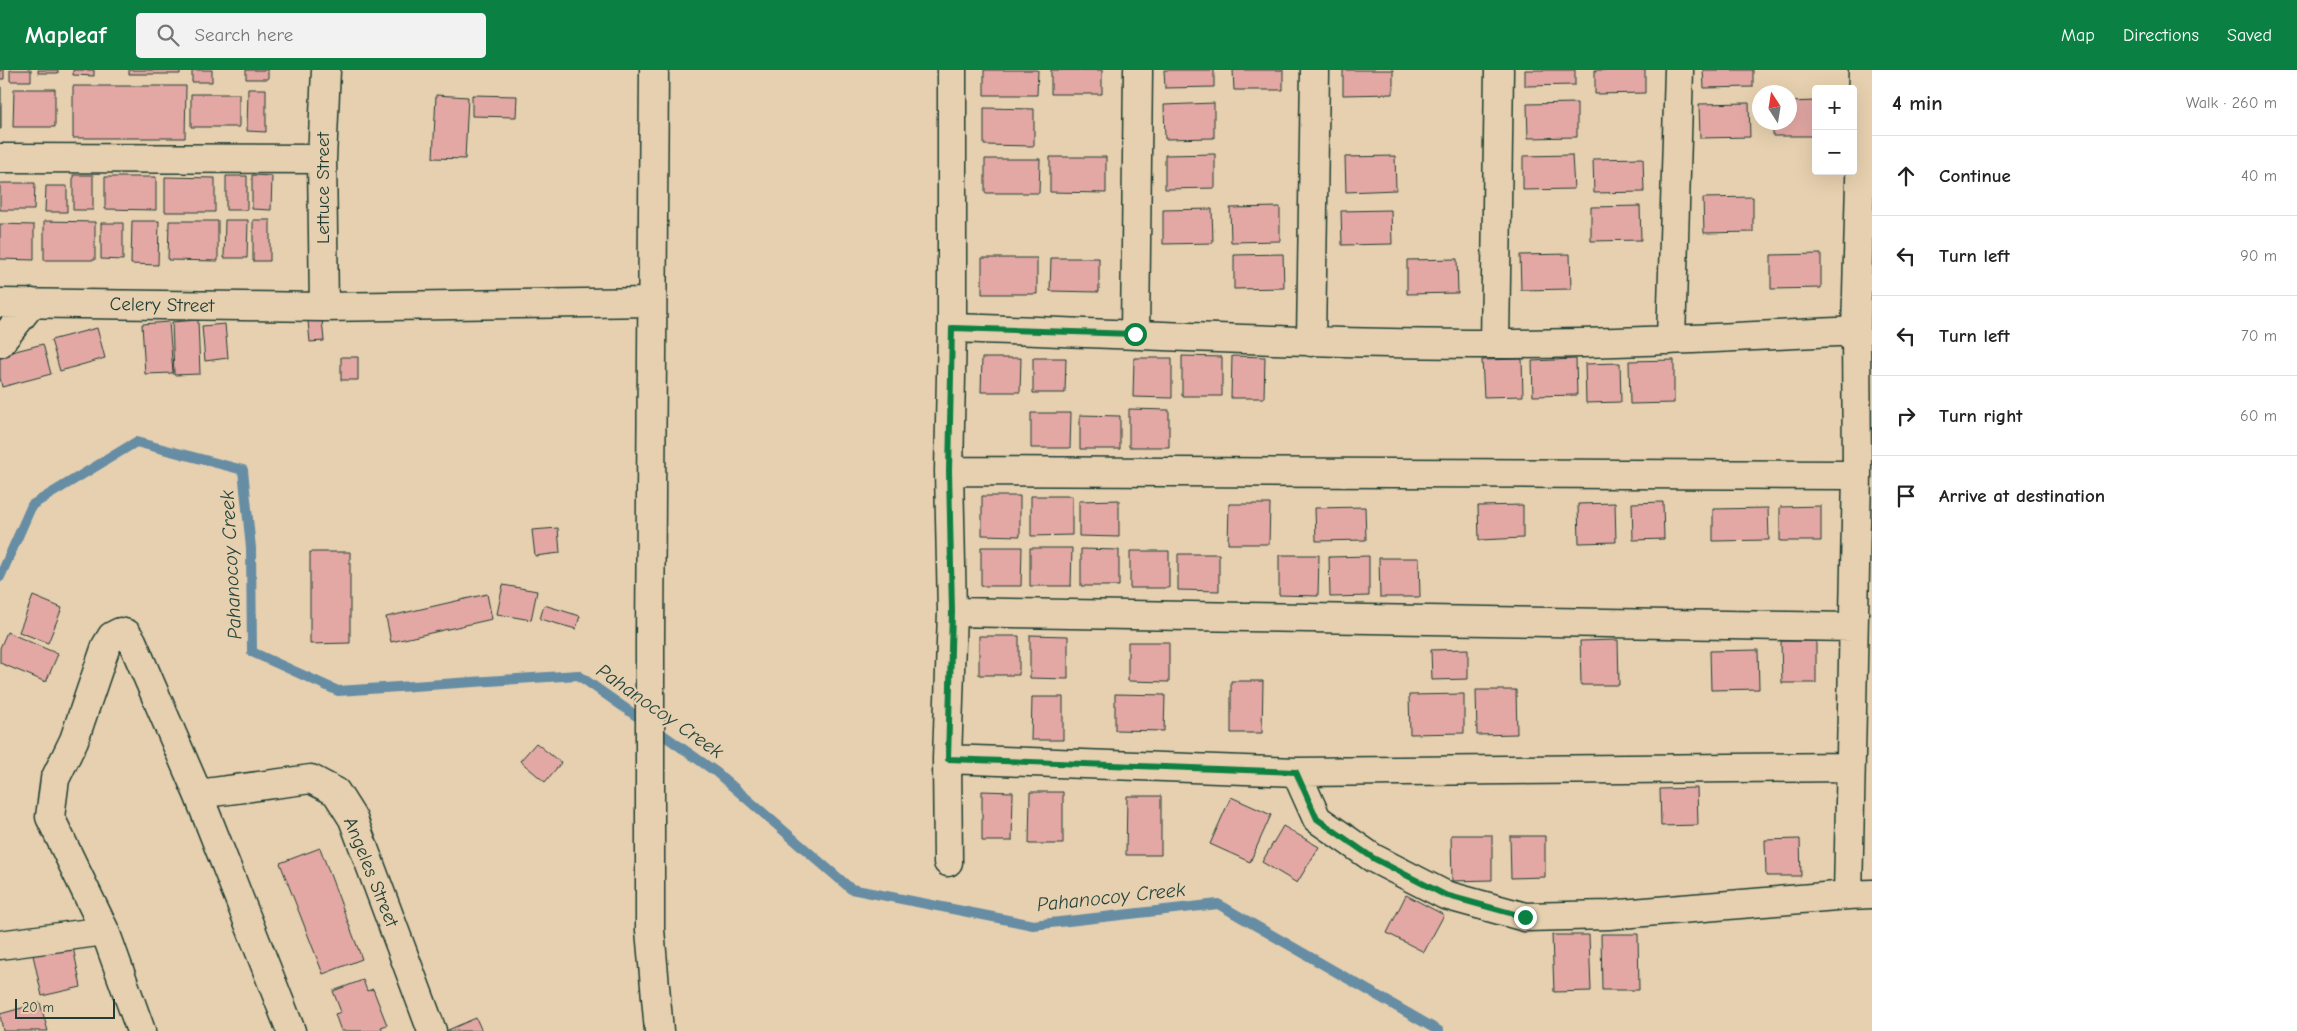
<!DOCTYPE html>
<meta charset="utf-8">
<style>
:root{--surface:#fff;--page:#f2f2f2;--text:#222;--muted:#767676;--line:#e0e0e0;--accent:#0b8043}
body{margin:0;font-family:"Comic Neue",sans-serif;background:var(--page);color:var(--text)}
.controls{position:absolute;right:15px;top:15px;display:grid;overflow:hidden;border-radius:5px;box-shadow:0 5px 20px #0002}
.controls button{width:45px;height:45px;display:grid;place-items:center;padding:0;border:0;border-bottom:1px solid var(--line);background:var(--surface);color:var(--text);font:25px sans-serif}
.compass{position:absolute;left:1752px;top:15px;width:45px;height:45px;border-radius:50%;background:var(--surface);box-shadow:0 5px 20px #0002;rotate:348deg}
.scale{position:absolute;left:15px;bottom:12px;width:100px;box-sizing:border-box;padding-left:5px;border:2px solid #1f3d34;border-top:0;font-size:14px;line-height:18px;white-space:nowrap;color:#1f3d34;-webkit-text-stroke:4px #e6d0af;paint-order:stroke}
.stop{position:absolute;width:15px;height:15px;margin:-11px;border:4px solid #0b8043;border-radius:50%;background:#fff}
.stop.end{background:#0b8043;border-color:#fff;box-shadow:0 1px 5px #0008}
.list{margin:0;padding:0;list-style:none}
h2{display:flex;justify-content:space-between;align-items:center;height:65px;margin:0;padding:0 20px;font-size:21px}
h2 small{font-size:16px;font-weight:400;color:var(--muted)}
.list li{display:grid;grid-template-columns:32px 1fr auto;gap:15px;align-items:center;box-sizing:border-box;height:80px;padding:0 20px;border-top:1px solid var(--line)}
.list b{display:block;font-size:19px;white-space:nowrap}
.list em{font-size:16px;font-style:normal;color:var(--muted)}
.icon{flex:none;width:28px;height:28px;fill:none;stroke:currentColor;stroke-width:2;stroke-linecap:round;stroke-linejoin:round}
.map{position:relative;flex:none;width:1872px;height:961px;overflow:hidden}
header{display:flex;align-items:center;gap:30px;box-sizing:border-box;height:70px;padding:0 25px;background:var(--accent);color:#fff}
header strong{font-size:24px}
nav{display:flex;gap:28px;margin-inline-start:auto;font-size:18px}
.search{width:350px;height:45px;background:var(--page);display:flex;align-items:center;gap:12px;box-sizing:border-box;padding:0 18px;border-radius:5px;color:var(--muted);font-size:19px}
main{display:flex}
aside{flex:1;background:var(--surface)}
.map>svg:first-child{display:block}
.lines{fill:none;stroke-linecap:round;stroke-linejoin:round}
.stream{stroke:#668da4;stroke-width:10}
.building{fill:#e3a8a4;stroke:#1f3d34}
.minor-casing{stroke:#1f3d34;stroke-width:31}
.minor{stroke:#e6d0af;stroke-width:28}
.route{stroke:#0b8043;stroke-width:6}
.labels{text-anchor:middle;dominant-baseline:central;stroke-width:4.5;stroke-linejoin:round;paint-order:stroke}
.street-label{font-size:19px;fill:#1f3d34;stroke:#e6d0af}
.water-label{font-size:20px;font-style:italic;fill:#25443d;stroke:#e6d0af}
</style>
<header>
<strong>Mapleaf</strong>
<div class="search"><svg class="icon" aria-label="search" viewBox="0 0 24 24"><circle cx="10" cy="10" r="6"/><path d="M15 15l6 6"/></svg>Search here</div>
<nav><a>Map</a><a>Directions</a><a>Saved</a></nav>
</header>
<main>
<div class="map">
<svg width="1872" height="961" viewBox="0 0 1872 961">
<rect width="100%" height="100%" fill="#e6d0af"/>
<filter id="ink" filterUnits="userSpaceOnUse"><feTurbulence type="fractalNoise" baseFrequency=".02" numOctaves="2"/><feDisplacementMap in="SourceGraphic" scale="10" xChannelSelector="R" yChannelSelector="G"/><feConvolveMatrix kernelMatrix="1 2 1 2 8 2 1 2 1" color-interpolation-filters="sRGB"/></filter>
<g filter="url(#ink)">
<g class="lines">
<path class="stream" d="M0,507L32,435L136,372L243,400L251,478L252,582L338,621L578,605L716,702L851,819L1033,855L1218,834L1439,961"/>
</g>
<path class="building" d="M0,0H4V9H0Z
M10,0H31V11H10Z
M38,0H58V3H38Z
M73,0H94V6L73,5Z
M129,0H180V4H129Z
M192,0H212V12H192Z
M246,0H268V9H246Z
M984,0H1038L1037,25H984Z
M1051,0H1102V24H1051Z
M1164,0H1214V17L1165,18Z
M1233,0H1283V20H1234Z
M1343,0H1393V24L1343,25Z
M1525,0H1575V15L1525,16Z
M1595,0H1645V23L1595,24Z
M1703,0H1753V17L1704,18Z
M73,16H186L185,68H73Z
M0,17H1V59H0Z
M14,19H55V57H13Z
M248,19H266V62L247,61Z
M191,24H239V57H191Z
M436,25L468,27L465,89L433,88Z
M472,25L517,26L516,47L472,46Z
M1816,31V66H1773V52H1790V32Z
M1214,33V68L1165,69L1164,35Z
M1577,33V67L1528,68L1527,34Z
M1749,33L1750,67L1700,68L1699,34Z
M984,38L1034,39V76L984,75Z
M1215,84V118L1165,119V85Z
M1572,85L1574,119L1523,120V86Z
M1395,86L1396,120L1346,122L1345,87Z
M1050,87H1106V123L1050,122Z
M1643,88L1644,122L1594,123L1593,89Z
M985,89H1040L1039,123H985Z
M73,105H93V140H73Z
M252,105L272,106L271,140L252,139Z
M226,106H247V140H226Z
M105,107H156V140L105,139Z
M165,107L215,108V142H165Z
M0,113H35L34,140H0Z
M46,116H67V142H45Z
M1753,127V162L1704,163L1703,128Z
M1640,136L1641,170L1591,171V137Z
M1280,137V171L1231,172L1230,138Z
M1212,139L1213,173L1163,174V140Z
M1391,140L1392,174L1342,175L1341,141Z
M225,150H248L247,188H224Z
M253,150H270V191H253Z
M44,151L95,152V190H44Z
M132,151H159L158,195L131,194Z
M169,151H218V191L168,190Z
M101,153H123V190L101,189Z
M0,154L34,155V190L0,189Z
M1283,184L1284,218L1234,219V185Z
M1570,184L1571,219L1521,220L1520,185Z
M1821,184V218L1771,219V185Z
M982,188H1037V224H982Z
M1051,188H1099V222L1050,221Z
M1457,189L1458,223L1407,224V190Z
M322,249L324,271L310,272L308,251Z
M198,250L200,304L174,305L172,252Z
M169,252L173,303L145,304L142,254Z
M225,254L228,288L205,291L202,256Z
M97,258L105,288L60,301L51,270Z
M43,274L51,304L2,317L0,307V285Z
M1182,286L1222,287V326H1182Z
M1232,286L1265,287L1264,328H1231Z
M341,287H358V310H341Z
M982,288H1021L1020,322H981Z
M1033,288H1066L1065,323H1033Z
M1134,288H1172V328L1133,327Z
M1522,289L1523,326L1484,327L1482,290Z
M1576,289L1577,325L1533,326L1532,291Z
M1674,290V333L1630,334L1629,291Z
M1620,293L1621,332L1586,333L1585,294Z
M1129,339L1169,340V377H1129Z
M1031,343H1071L1070,378H1031Z
M1080,345L1120,346V379H1080Z
M982,426H1020V466L982,465Z
M1031,426H1072V465L1031,466Z
M1119,430V467L1079,466V431Z
M1663,432L1664,469L1633,470L1632,433Z
M1615,433L1616,472L1579,473L1578,434Z
M1229,434H1270L1269,474H1228Z
M1523,435V468L1479,470L1478,436Z
M1821,436V471H1780V437Z
M1365,437L1366,470L1316,471L1315,438Z
M1768,438L1769,470L1713,471V439Z
M558,458L560,483L535,486L532,460Z
M981,477H1022L1021,516H981Z
M1030,478H1072L1071,516H1030Z
M1081,479L1119,480V516H1081Z
M1130,481H1169V518H1130Z
M310,482H350V573L310,574Z
M1178,484H1219V521L1178,520Z
M1279,485H1319L1318,526L1279,525Z
M1369,486V526L1330,527L1329,487Z
M1379,488H1419L1420,527H1380Z
M503,515L537,521L531,550L497,544Z
M487,524L492,549L391,572L386,547Z
M33,526L62,538L48,573L19,562Z
M544,535L580,546L576,559L540,549Z
M7,562L58,584L46,612L0,593V578Z
M1030,565L1068,566V609L1030,608Z
M979,566H1019V605H979Z
M1618,570L1619,615H1581L1580,571Z
M1781,571H1816V613H1782Z
M1128,572H1169V612L1128,611Z
M1468,579V609L1432,610L1431,580Z
M1758,580L1759,619L1711,620L1710,581Z
M1231,611H1263L1262,663H1231Z
M1476,620H1516L1517,664L1477,665Z
M1115,624L1165,625L1164,661L1115,660Z
M1464,624V663L1410,664L1409,625Z
M1032,627H1063V670H1031Z
M536,673L561,693L545,712L520,691Z
M1697,718L1698,755L1661,756L1660,719Z
M982,721L1013,722L1012,771H982Z
M1030,722H1063V774H1029Z
M1127,726H1161V785H1126Z
M1231,727L1271,745L1250,792L1210,774Z
M1283,756L1319,777L1297,813L1262,792Z
M1451,765H1492V810L1452,811Z
M1510,766H1545V807L1511,808Z
M1800,769L1801,806H1766L1765,770Z
M320,778L362,889L323,904L280,793Z
M1406,825L1444,845L1424,882L1387,863Z
M1601,864H1638L1639,920H1602Z
M1552,865H1589L1591,921L1554,922Z
M73,877L81,917L42,926L33,885Z
M363,910L367,921L373,919L387,955L381,957L383,961H341L335,944L341,942L333,921Z
M40,933L48,961H3L0,944Z
M476,948L482,961H448V960Z"/>
<g class="lines">
<defs>
<path id="minor" d="M654,0L650,570V860L659,961
M0,88L322,89
M0,233L324,237L652,232
M324,237L322,89L326,0
M952,258C1132,264 1312,274 1493,274C1614,274 1735,267 1856,261
M1135,264L1138,0
M1671,270L1679,0
M1311,272L1315,0
M0,273L32,233
M1495,274L1499,0
M949,401L1857,405
M952,542L1853,557
M947,689L1296,702L1317,749L1373,788L1445,825L1525,847L1609,845L1848,825L1857,405L1856,261L1863,0
M1296,702L1850,697
M198,724L311,709L336,722L353,749L432,961
M948,792L947,689L952,542L949,401L952,258V0
M1848,825L1872,824
M0,875L105,861
M141,961L105,861L50,747L55,709L74,670L106,576L112,566L120,562L127,564L132,571L198,724L291,961"/>
</defs>
<use href="#minor" class="minor-casing"/>
<use href="#minor" class="minor"/>
</g>
</g>
<g class="lines" filter="url(#ink)">
<path class="route" d="M1135,264L952,258L949,401L952,542L948,689L1296,702L1317,749L1373,788L1445,825L1525,847"/>
</g>
<g class="labels">
<g class="street-label">
<text transform="translate(323 118) rotate(-90)">Lettuce Street</text>
<text transform="translate(162 235) rotate(1)">Celery Street</text>
<text transform="translate(371 802) rotate(68)">Angeles Street</text>
</g>
<g class="water-label">
<text transform="translate(231 495) rotate(-93)">Pahanocoy Creek</text>
<text transform="translate(660 641) rotate(35)">Pahanocoy Creek</text>
<text transform="translate(1111 827) rotate(-6)">Pahanocoy Creek</text>
</g>
</g>
</svg>
<div class="controls">
<button>+</button>
<button>−</button>
</div>
<svg class="compass" viewBox="-18 -18 36 36"><path d="M0-13l5 13h-10z" fill="#e53935"/><path d="M0 13l5-13h-10z" fill="#767676"/></svg>
<div class="scale">20 m</div>
<div class="stop" style="left:1135px;top:264px"></div>
<div class="stop end" style="left:1525px;top:847px"></div>
</div>
<aside>
<h2>4 min<small>Walk · 260 m</small></h2>
<ul class="list">
<li><svg class="icon" aria-label="ahead" viewBox="0 0 24 24"><path d="M12 20V5M6 11l6-6 6 6"/></svg><div><b>Continue</b></div><em>40 m</em></li>
<li><svg class="icon" aria-label="left" viewBox="0 0 24 24"><path d="M17 20v-9H6M10 6l-5 5 5 5"/></svg><div><b>Turn left</b></div><em>90 m</em></li>
<li><svg class="icon" aria-label="left" viewBox="0 0 24 24"><path d="M17 20v-9H6M10 6l-5 5 5 5"/></svg><div><b>Turn left</b></div><em>70 m</em></li>
<li><svg class="icon" aria-label="right" viewBox="0 0 24 24"><path d="M7 20v-9h11M14 6l5 5-5 5"/></svg><div><b>Turn right</b></div><em>60 m</em></li>
<li><svg class="icon" aria-label="arrive" viewBox="0 0 24 24"><path d="M6 21V4h12l-3 4 3 4H6"/></svg><div><b>Arrive at destination</b></div></li>
</ul>
</aside>
</main>
